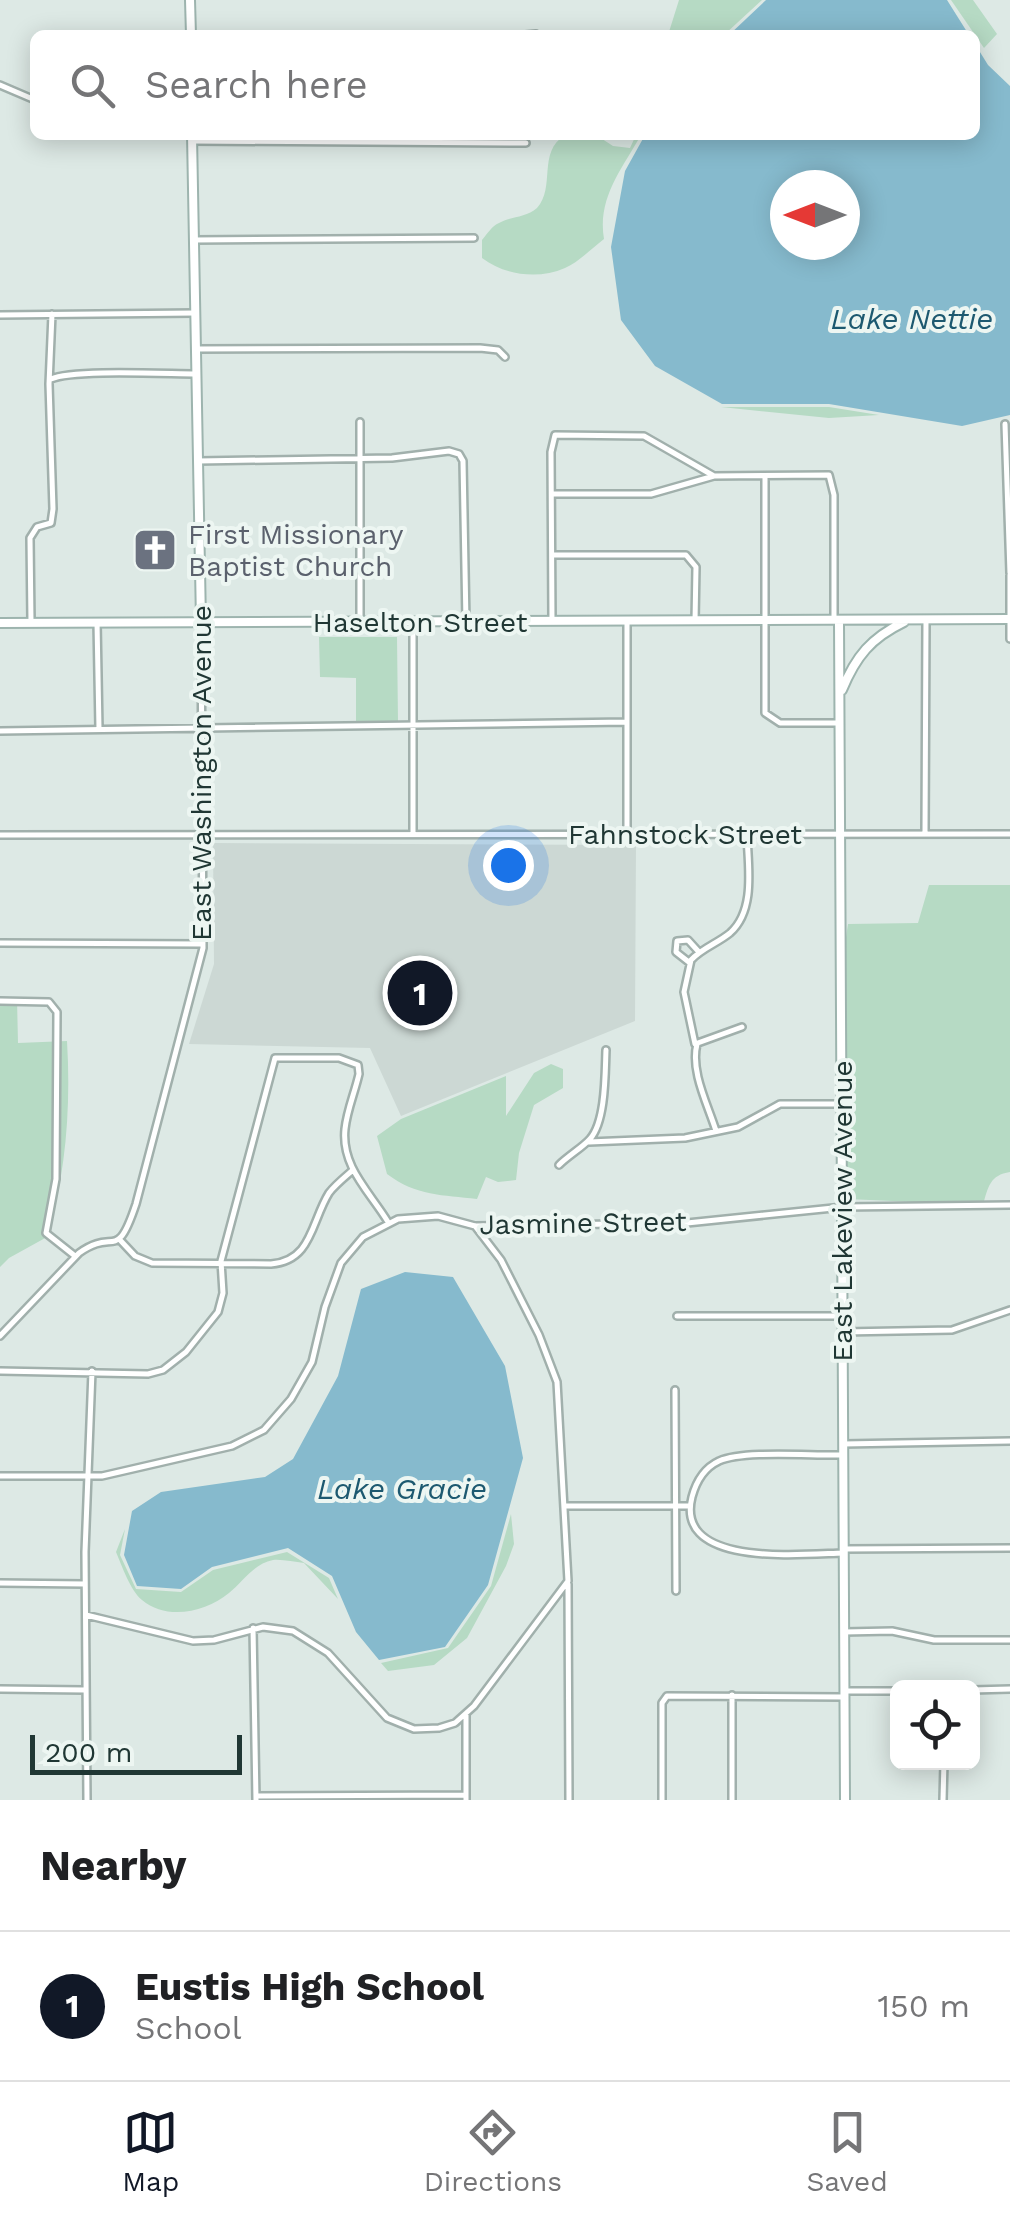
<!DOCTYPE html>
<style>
:root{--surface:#fff;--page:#f2f2f2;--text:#202124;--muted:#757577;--line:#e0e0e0;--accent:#111827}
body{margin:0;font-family:"Work Sans",sans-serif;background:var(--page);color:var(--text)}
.controls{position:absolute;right:30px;bottom:30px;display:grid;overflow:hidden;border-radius:15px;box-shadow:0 5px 25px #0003}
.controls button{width:90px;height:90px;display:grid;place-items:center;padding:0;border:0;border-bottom:2px solid var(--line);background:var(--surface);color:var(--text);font:50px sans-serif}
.compass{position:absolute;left:770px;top:170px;width:90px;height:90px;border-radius:50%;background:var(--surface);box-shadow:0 5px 25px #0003;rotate:270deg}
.scale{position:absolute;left:30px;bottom:25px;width:212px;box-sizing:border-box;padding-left:10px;border:5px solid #203734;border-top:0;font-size:28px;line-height:35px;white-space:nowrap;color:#203734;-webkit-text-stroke:8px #edf6f2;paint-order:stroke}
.you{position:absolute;left:508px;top:865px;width:35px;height:35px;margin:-25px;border:8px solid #fff;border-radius:50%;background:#1a73e8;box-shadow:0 0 0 15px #1a73e833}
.badge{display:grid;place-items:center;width:65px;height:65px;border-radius:50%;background:var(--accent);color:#fff;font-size:32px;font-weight:700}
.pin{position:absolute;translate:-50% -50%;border:5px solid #fff;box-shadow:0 2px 10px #0006}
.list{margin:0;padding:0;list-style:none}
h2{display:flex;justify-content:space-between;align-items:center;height:130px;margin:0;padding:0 40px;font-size:42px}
h2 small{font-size:32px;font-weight:400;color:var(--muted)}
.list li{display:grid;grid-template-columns:65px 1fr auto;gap:30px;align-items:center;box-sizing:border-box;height:150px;padding:0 40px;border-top:2px solid var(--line)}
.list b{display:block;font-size:38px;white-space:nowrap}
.list p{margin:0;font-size:32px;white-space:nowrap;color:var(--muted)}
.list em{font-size:32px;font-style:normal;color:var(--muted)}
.icon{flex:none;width:55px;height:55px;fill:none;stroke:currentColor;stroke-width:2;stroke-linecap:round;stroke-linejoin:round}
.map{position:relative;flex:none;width:1010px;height:1800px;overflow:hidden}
.search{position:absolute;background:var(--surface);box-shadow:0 5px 25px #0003;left:30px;right:30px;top:30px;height:110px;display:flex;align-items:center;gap:25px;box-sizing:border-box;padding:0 35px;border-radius:15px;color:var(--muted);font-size:38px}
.sheet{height:280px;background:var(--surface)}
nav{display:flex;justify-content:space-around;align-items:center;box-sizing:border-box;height:140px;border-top:2px solid var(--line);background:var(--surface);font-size:28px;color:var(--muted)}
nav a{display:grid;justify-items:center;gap:5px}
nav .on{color:var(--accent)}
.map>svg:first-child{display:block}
.built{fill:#ccd8d4}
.green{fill:#b6dac4}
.water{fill:#86bacd;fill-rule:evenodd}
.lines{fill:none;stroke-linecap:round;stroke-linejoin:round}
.street-casing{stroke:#a1b0ac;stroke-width:10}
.secondary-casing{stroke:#9db4ae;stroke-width:12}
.street{stroke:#fff;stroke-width:5}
.secondary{stroke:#fff;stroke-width:8}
.labels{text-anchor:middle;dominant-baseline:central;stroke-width:8;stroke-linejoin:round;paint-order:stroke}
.worship-label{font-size:28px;fill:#5b616d;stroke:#edf6f2;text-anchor:start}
.street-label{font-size:28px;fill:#203734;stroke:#edf6f2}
.water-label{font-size:30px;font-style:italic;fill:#1d5970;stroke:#edf6f2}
</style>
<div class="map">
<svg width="1010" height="1800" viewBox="0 0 1010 1800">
<rect width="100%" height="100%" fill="#dde9e5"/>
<path class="built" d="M213,843L636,845L635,1021L401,1116L370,1048L189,1044L214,964Z"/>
<path class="green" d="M679,0H762L724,35H668Z
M951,0H973L997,34L984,48Z
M565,135H596L613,146L630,148L636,135H641C622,169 597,198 604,239C592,248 579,262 565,268C538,280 504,275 482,258V240C487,234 492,226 499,223C511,216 526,218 537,208C556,187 537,152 565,135Z
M721,407H829L879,415L829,418Z
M319,637H397L398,722H356V678L320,677Z
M929,885H1010V1172C990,1175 988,1187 983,1205L847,1199L845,944L848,924L918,923Z
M0,999H17L18,1043L67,1041C71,1107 66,1174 47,1237L9,1258L0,1267Z
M551,1064L563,1069V1088L534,1105L519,1153L516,1180L498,1182L486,1177L477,1199C443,1195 416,1196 387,1174L377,1136L401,1119L506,1076V1116L534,1073Z
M511,1514L514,1544L506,1566L467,1638L434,1665L388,1671L381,1663L448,1648L491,1586Z
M125,1529L120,1555L136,1589L181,1592L213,1570L287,1552L329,1578L338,1599L304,1563C294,1562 282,1559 273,1560C253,1564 243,1582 229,1593C206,1612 167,1621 142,1600C130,1590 122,1566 116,1552Z"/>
<path class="water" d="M766,0H947L969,35H729Z
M975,44L988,65L1010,86V415L962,426L829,404H722L655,366L621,320L611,247L625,171L645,135H975ZM845,185V245H785V185Z
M405,1272L453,1277L505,1366L523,1458L488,1585L445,1647L379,1660L356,1632L332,1576L288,1548L212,1567L181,1589L137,1586L124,1555L132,1511L161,1492L265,1477L293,1459L338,1376L361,1289Z"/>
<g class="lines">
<defs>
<path id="street" d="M308,35H372
M525,35L536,34
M0,85L35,100
M193,141L526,143
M194,240L474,238
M0,315L195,313
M196,349L480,348L498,350L505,357
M51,379C73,369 167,374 197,374
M360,422V622
M1005,424L1010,573
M198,461L392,458L449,451L459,454L463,461L466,622
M765,477V713L780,723H838
M552,494H651L714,476L829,475L834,495V619
M552,555H686L696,567L695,621
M1010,575V639
M552,621L551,452L555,435L644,436L714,476
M31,622L30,538L37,527L51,523L53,509L49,384L52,314
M97,622L99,729
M413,622V834
M0,731L626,722
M925,834L926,620
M0,835L1010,834
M627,835V621
M0,943L203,944
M690,963L676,952L677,941L688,940L698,951
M0,1001L49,1002L57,1012L56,1179L46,1233L75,1256
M742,1027L695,1044L684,992L691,960C702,948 718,943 730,933C756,910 748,866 747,835
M697,1044C690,1071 708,1105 716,1131
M589,1142L685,1138L738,1127L780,1104H842
M559,1165C568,1156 583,1147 590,1139C606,1121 605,1073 606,1050
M120,1240L135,1256L152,1263L271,1264C312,1261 311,1222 329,1193C335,1185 345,1177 353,1170
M677,1316H843
M843,1332L952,1330L1010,1310
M0,1336L79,1253C115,1227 116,1264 136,1204L203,948L201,622
M0,1371L148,1374L163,1370L186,1352L218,1312L223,1293L221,1261L275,1058H339L358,1065L359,1074C355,1092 347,1110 345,1129C341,1167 370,1192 388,1222
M675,1390L676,1591
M843,1444L1010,1441
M0,1476H102L232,1446L264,1430L291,1399L312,1362L325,1307L341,1263L363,1237L398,1219L438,1216L475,1226L687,1223L843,1207L1010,1205
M566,1506H690
M843,1549L1010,1548
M843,1553C803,1554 674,1568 692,1497C696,1482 704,1468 719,1461C745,1450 811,1456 843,1455
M0,1583L85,1584
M568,1584L569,1800
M86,1615L193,1641L214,1640L263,1627L293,1631L328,1653L387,1718L414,1729L439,1728L455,1723L474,1706L568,1581L557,1382L539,1335L501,1260L475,1226
M253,1628L256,1800
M844,1632L892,1631L934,1640H1010
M0,1689L85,1690
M972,1690L1010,1689
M846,1691H898
M466,1715V1800
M256,1796L466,1795
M87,1800L85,1552L92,1371
M662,1800V1703L667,1696L844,1697
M732,1800V1695
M943,1800L944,1762"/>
<path id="secondary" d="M190,0L191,35
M192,135L201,622
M839,622L845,1800
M0,623L1010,619
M842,690C856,656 871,638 904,622"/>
</defs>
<use href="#street" class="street-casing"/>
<use href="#secondary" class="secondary-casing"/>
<use href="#street" class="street"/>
<use href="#secondary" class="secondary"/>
</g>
<defs>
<symbol id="church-square" viewBox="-11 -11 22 22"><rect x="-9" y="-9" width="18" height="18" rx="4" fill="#6b7280" stroke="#edf6f2"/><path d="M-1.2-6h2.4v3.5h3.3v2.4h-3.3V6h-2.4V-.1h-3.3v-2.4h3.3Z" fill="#fff"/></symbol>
</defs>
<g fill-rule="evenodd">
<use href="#church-square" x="130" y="525" width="50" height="50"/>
</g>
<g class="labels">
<g class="worship-label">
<text x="188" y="534">First Missionary<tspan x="188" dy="32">Baptist Church</tspan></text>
</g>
<g class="street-label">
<text x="420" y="622">Haselton Street</text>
<text transform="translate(201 773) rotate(-90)">East Washington Avenue</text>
<text x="685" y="834">Fahnstock Street</text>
<text transform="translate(842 1211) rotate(-90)">East Lakeview Avenue</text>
<text transform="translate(583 1223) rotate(-1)">Jasmine Street</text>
</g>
<g class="water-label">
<text x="912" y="318">Lake Nettie</text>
<text x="402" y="1488">Lake Gracie</text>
</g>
</g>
</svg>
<div class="controls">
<button><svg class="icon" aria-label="locate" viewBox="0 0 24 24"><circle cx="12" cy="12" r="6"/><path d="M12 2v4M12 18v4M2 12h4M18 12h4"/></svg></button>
</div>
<svg class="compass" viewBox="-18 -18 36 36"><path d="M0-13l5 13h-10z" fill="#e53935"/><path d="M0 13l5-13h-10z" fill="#757577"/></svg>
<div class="scale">200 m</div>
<div class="you"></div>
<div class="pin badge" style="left:420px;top:993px">1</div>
<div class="search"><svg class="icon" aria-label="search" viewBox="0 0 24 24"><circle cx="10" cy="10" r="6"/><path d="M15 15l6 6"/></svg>Search here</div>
</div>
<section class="sheet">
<h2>Nearby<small></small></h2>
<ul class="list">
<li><span class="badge">1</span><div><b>Eustis High School</b><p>School</p></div><em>150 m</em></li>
</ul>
</section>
<nav>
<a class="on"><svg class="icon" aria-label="map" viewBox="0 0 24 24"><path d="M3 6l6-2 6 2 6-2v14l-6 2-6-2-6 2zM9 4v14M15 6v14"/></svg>Map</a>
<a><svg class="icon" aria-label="directions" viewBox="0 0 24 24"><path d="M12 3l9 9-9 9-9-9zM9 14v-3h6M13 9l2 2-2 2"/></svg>Directions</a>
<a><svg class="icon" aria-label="saved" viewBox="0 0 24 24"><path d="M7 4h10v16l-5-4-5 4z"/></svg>Saved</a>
</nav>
